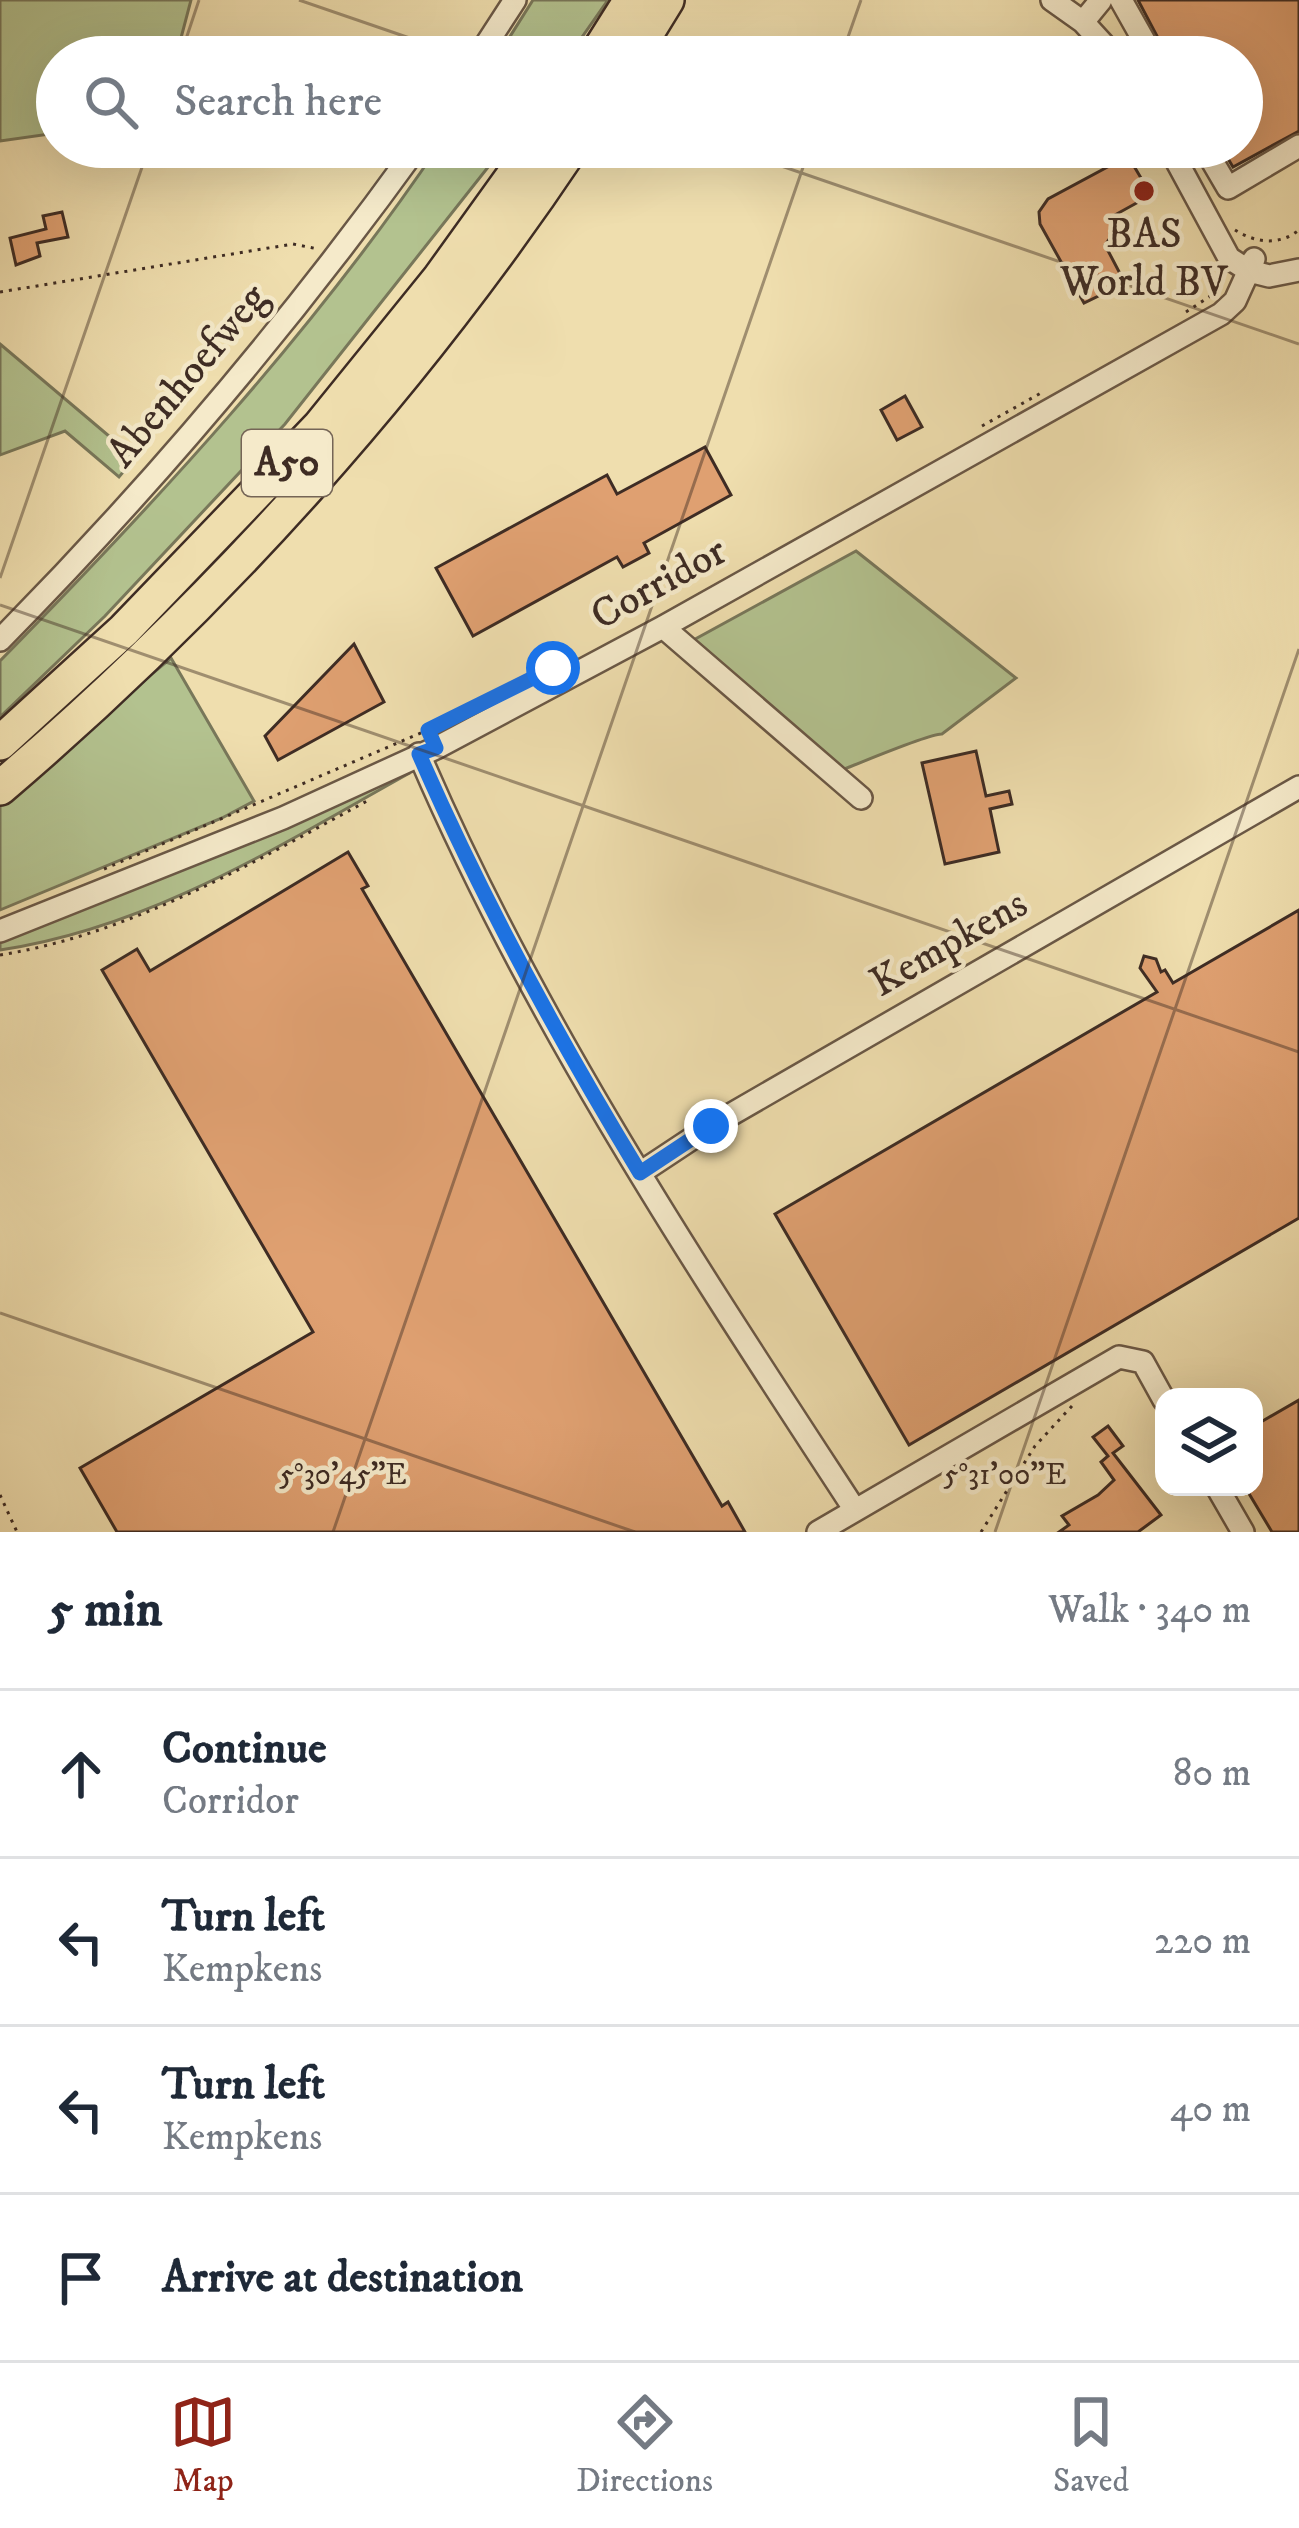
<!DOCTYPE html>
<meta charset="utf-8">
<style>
:root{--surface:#fff;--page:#f2f2f3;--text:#1f2937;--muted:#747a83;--line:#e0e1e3;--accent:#8f2418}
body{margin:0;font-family:"IM FELL DW Pica",serif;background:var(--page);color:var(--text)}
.controls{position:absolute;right:36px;bottom:36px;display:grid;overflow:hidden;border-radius:24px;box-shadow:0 12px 48px #0002}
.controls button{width:108px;height:108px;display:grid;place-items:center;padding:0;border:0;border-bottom:3px solid var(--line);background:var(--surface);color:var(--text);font:60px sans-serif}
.stop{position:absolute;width:36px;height:36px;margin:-27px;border:9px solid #1a73e8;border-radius:50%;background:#fff}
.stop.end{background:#1a73e8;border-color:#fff;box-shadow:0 3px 12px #0008}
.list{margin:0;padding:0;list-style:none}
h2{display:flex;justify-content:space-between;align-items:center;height:156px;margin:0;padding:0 48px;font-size:51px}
h2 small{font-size:39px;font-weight:400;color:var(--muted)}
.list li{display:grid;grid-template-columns:78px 1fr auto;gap:36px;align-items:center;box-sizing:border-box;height:168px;padding:0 48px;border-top:3px solid var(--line)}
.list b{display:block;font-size:45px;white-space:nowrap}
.list p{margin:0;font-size:39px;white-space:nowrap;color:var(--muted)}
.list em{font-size:39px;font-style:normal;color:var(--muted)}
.icon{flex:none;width:66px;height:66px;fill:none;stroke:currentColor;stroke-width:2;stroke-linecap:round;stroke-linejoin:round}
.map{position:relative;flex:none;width:1299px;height:1532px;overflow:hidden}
.search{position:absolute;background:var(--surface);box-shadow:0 12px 48px #0002;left:36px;right:36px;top:36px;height:132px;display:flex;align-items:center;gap:30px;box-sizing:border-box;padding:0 42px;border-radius:66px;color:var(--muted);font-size:45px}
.sheet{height:828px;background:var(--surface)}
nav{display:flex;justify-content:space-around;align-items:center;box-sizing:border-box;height:168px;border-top:3px solid var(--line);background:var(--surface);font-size:33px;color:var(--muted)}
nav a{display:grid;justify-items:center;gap:6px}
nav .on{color:var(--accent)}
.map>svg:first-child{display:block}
.green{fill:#b3c28f;stroke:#78775a;stroke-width:3}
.building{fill:#dfa071;stroke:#3e2c24;stroke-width:3}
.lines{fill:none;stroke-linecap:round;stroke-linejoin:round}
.minor-casing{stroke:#6a5846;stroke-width:26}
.highway-casing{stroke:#3e2c24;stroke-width:38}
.path{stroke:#3e2c24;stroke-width:3;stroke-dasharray:3 6;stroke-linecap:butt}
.minor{stroke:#f5eaca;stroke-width:21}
.highway{stroke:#efdeae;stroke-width:33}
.route{stroke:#1a73e8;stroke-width:15}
.ticks{fill:none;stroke:#3e2c24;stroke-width:3;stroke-opacity:0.45}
.poi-dot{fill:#8f2418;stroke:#f5eaca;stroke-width:4.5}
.labels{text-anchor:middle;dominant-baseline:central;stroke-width:9;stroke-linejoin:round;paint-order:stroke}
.shield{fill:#f5eaca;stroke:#756556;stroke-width:3}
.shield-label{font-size:39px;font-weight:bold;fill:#3e2c24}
.poi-label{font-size:42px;fill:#3e2c24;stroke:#f5eaca}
.street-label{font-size:42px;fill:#3e2c24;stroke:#f5eaca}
.ticks-label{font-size:30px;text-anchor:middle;fill:#3e2c24;stroke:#f5eaca;stroke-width:9;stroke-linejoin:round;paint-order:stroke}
</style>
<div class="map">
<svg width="1299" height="1532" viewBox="0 0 1299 1532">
<rect width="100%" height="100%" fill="#efdeae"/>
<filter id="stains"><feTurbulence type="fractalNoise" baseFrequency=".00167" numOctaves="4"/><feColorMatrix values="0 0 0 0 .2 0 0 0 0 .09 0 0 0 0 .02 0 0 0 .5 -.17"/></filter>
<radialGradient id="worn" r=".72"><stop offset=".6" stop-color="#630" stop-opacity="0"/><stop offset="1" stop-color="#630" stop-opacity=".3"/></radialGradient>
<path class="green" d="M0,0H191L176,57H57V133L0,141Z
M533,0H608L568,57H497Z
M438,147H504L285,424L105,616L0,717V661C158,500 311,335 438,147Z
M0,344L135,458L119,477L65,431L0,455Z
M856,551L1016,678L942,734C930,733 858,764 839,771L688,643Z
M171,658L254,801L222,818L0,910V801Z
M395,774L406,775C277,847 149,928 0,950V941Z"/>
<path class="building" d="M1138,0H1299V131L1233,167L1221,147H1242V57H1168Z
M1128,156L1151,195L1113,216L1114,232L1105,245L1125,283L1084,303L1040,224L1039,212L1048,199Z
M62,212L68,237L37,243L40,256L16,265L10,238L46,229L43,216Z
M905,396L922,427L897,440L881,410Z
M705,447L731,495L644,543L649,553L623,567L617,557L473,636L436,568L607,475L617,494Z
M354,644L384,702L278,760L265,736Z
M976,751L986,796L1009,791L1012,804L990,809L999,852L945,864L922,763Z
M348,852L368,886L362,889L722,1506L728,1502L745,1532H117L80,1468L313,1332L102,970L137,949L150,971Z
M1299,910V1218L909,1445L775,1214L1157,992L1140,968L1144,956L1156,959L1161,972L1165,970L1173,983Z
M1299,1400V1532H1272L1245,1487H1254V1426Z
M1108,1426L1123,1446L1113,1453L1161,1515L1138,1532H1059L1069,1525L1062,1516L1098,1495L1114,1480L1101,1462L1108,1456L1093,1437Z"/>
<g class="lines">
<defs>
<path id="minor" d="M1052,0L1083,22L1115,57
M1121,0L1153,57
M1083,22L1101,0
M478,57L515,0
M1169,147L1229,258L1249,271L1269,276L1299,270
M1204,147L1228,188L1299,146
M663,627L861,798
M0,640C152,486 290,323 417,147
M419,754C534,1023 696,1266 855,1510
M0,931L283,818L436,748L663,627L1221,314L1235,301L1254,259
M640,1173L711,1126L1299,787
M1217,1487L1243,1532
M818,1532L1119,1357L1143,1362L1164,1400"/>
<path id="highway" d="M595,57L631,0
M632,57L667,0
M0,743L124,630L320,426L439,279L534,147
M0,788C218,602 413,385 572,147"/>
</defs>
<use href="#minor" class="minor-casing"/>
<use href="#highway" class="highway-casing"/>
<path class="path" d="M1235,230C1256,243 1279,246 1299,230
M0,292L293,244L318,249
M1186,312L1218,291
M982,426L1041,393
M104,869L437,726
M0,955C131,934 252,863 367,801
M0,1495L17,1532
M981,1532L1035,1446L1072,1406"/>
<use href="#minor" class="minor"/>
<use href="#highway" class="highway"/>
</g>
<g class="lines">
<path class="route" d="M553,668L428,730L436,748L419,754C482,899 558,1038 640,1173L711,1126"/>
</g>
<path class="ticks" d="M299,0L465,57M180,57L199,0M841,57L861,0M726,147L1299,344M0,578L149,147M0,605L1299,1052M0,1313L635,1532M333,1532L810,147M995,1532L1299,649"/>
<circle class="poi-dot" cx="1144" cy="191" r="12"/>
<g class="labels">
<rect class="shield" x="242" y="430" width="90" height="66" rx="9"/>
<g class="shield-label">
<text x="287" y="463">A50</text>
</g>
<g class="poi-label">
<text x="1144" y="235">BAS<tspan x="1144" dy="48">World BV</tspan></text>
</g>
<g class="street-label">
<text transform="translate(188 376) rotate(-50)">Abenhoefweg</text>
<text transform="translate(659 584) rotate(-29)">Corridor</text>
<text transform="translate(949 944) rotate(-30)">Kempkens</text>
</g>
</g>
<g class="ticks-label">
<text x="343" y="1484">5°30'45"E</text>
<text x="1005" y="1484">5°31'00"E</text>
</g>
<rect width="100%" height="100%" filter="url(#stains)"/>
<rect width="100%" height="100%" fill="url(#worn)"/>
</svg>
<div class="controls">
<button><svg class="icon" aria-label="layers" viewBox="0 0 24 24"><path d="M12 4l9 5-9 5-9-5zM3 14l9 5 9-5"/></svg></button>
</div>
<div class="stop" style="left:553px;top:668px"></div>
<div class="stop end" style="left:711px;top:1126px"></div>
<div class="search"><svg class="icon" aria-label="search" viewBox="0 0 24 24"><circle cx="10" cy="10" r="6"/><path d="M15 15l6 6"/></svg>Search here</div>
</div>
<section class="sheet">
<h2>5 min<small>Walk · 340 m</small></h2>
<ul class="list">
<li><svg class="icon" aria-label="ahead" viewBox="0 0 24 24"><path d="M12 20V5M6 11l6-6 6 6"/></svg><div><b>Continue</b><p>Corridor</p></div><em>80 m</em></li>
<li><svg class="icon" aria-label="left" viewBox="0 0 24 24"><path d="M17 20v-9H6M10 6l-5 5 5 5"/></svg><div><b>Turn left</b><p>Kempkens</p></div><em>220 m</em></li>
<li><svg class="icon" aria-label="left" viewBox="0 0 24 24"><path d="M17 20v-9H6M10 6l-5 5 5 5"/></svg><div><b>Turn left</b><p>Kempkens</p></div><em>40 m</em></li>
<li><svg class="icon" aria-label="arrive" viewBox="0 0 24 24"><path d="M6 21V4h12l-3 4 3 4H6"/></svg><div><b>Arrive at destination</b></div></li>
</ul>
</section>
<nav>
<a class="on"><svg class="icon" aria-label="map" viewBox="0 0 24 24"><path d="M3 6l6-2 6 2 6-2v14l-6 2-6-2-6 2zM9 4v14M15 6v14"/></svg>Map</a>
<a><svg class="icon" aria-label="directions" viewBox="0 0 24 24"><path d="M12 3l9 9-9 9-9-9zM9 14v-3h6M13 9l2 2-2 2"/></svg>Directions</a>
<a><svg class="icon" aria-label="saved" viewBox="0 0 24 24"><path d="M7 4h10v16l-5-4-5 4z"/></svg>Saved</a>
</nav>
